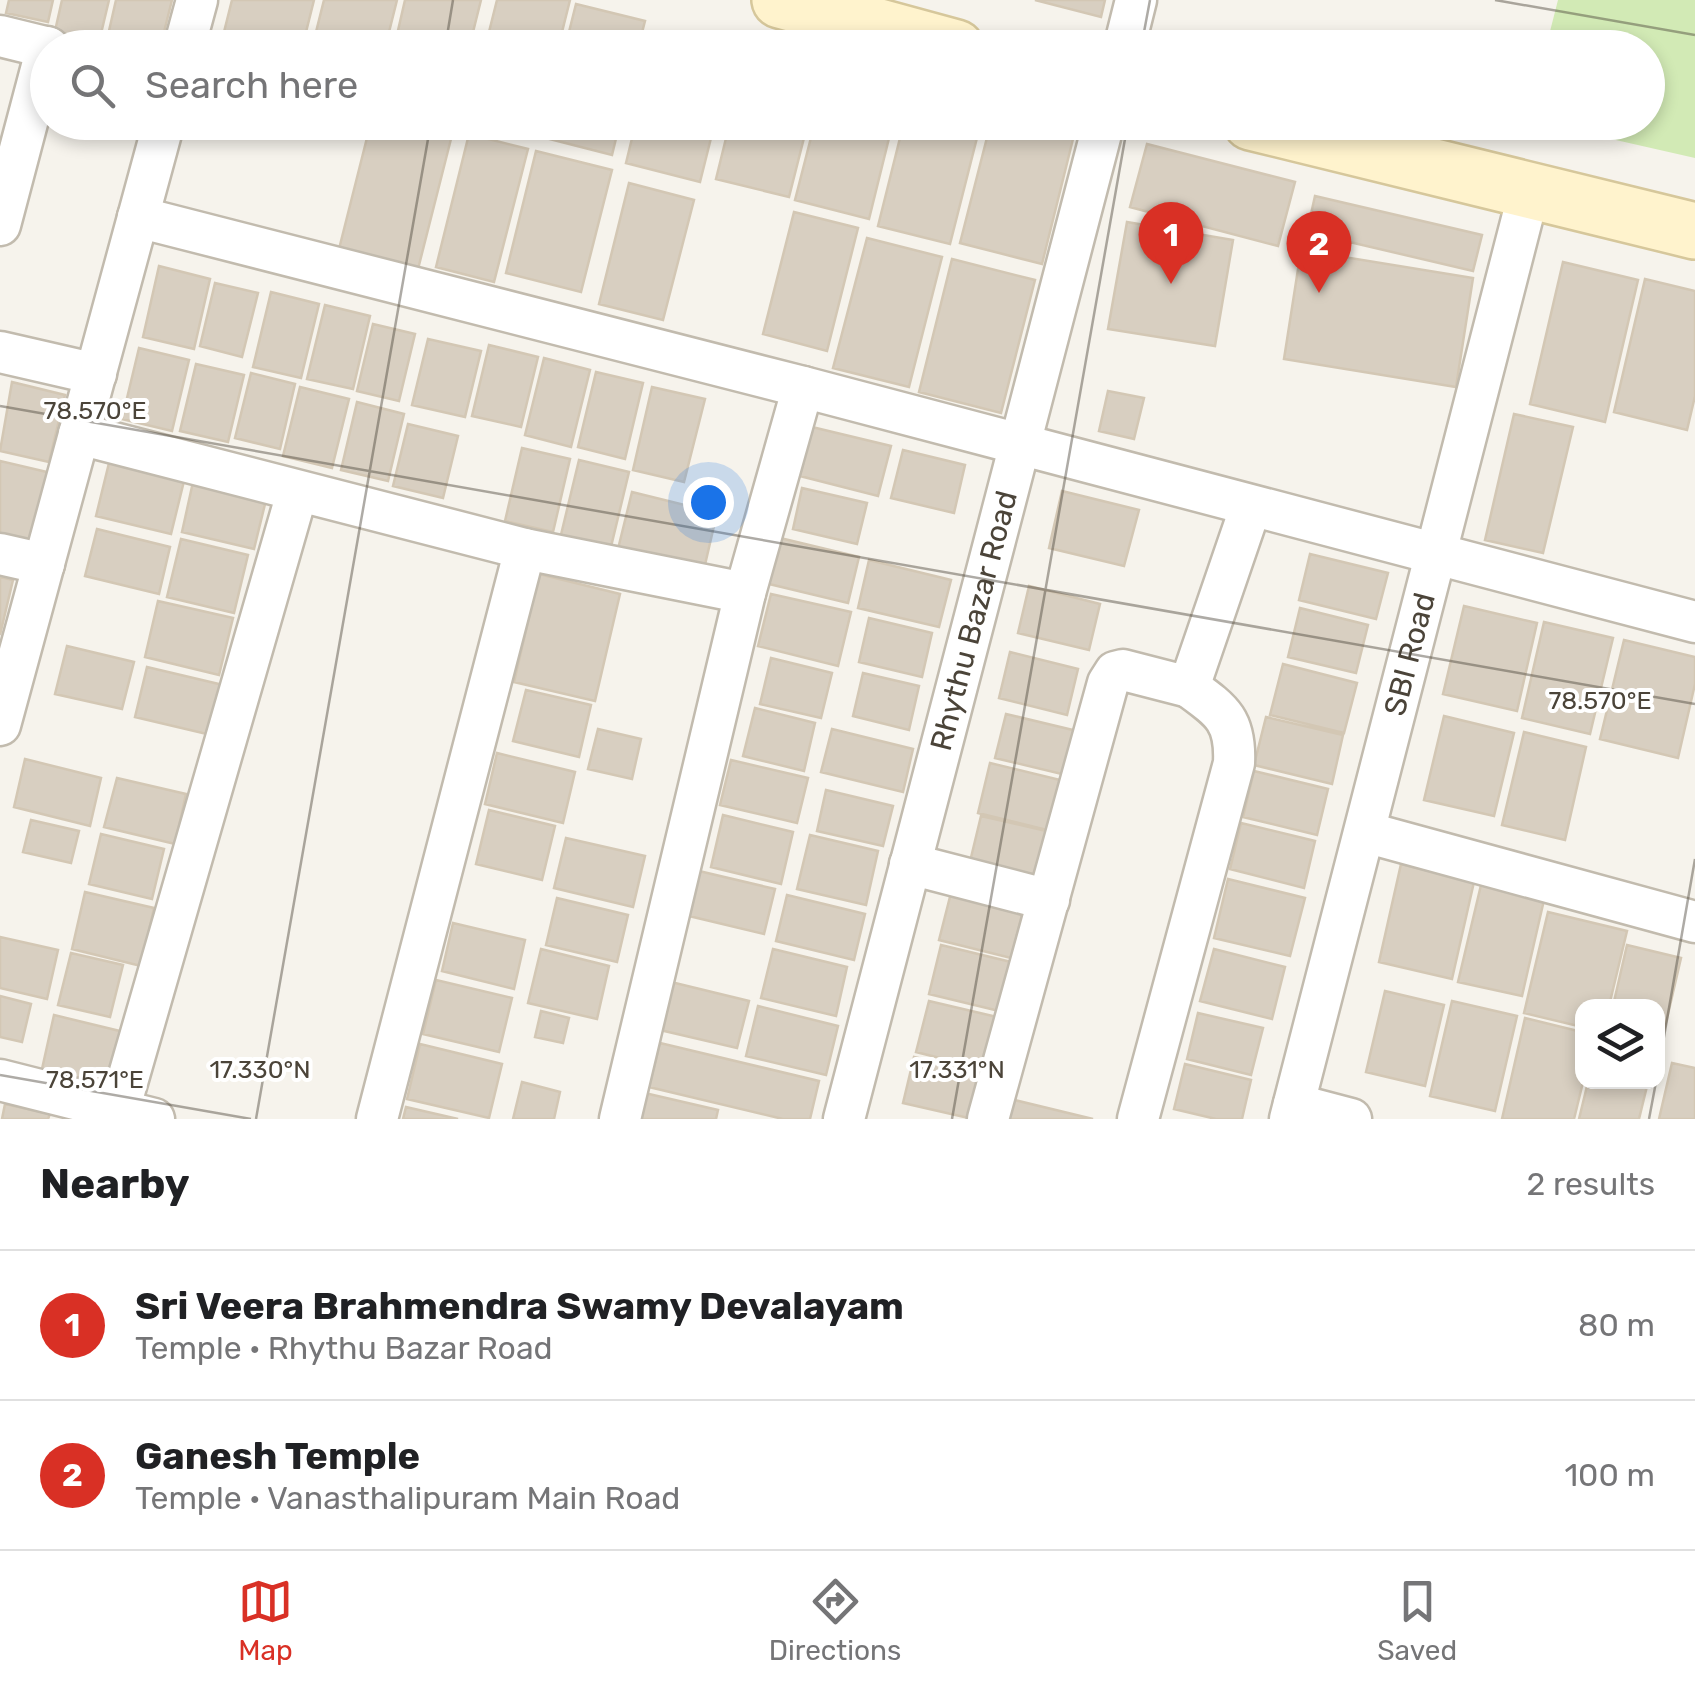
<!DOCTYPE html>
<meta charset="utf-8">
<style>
:root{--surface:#fff;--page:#f6f6f6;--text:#202124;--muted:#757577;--line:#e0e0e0;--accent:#d93025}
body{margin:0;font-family:Rubik,sans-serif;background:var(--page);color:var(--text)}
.controls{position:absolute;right:30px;bottom:30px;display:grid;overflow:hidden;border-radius:20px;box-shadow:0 5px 15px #0003}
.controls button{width:90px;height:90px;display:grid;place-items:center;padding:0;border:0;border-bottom:2px solid var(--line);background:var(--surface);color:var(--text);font:50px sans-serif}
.you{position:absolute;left:708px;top:502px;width:35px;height:35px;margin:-25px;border:8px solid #fff;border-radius:50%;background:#1a73e8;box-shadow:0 0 0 15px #1a73e833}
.badge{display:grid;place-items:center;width:65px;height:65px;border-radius:50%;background:var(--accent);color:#fff;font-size:32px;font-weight:700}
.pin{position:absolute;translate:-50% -82px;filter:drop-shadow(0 2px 5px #0008)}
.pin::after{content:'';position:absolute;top:52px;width:35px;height:30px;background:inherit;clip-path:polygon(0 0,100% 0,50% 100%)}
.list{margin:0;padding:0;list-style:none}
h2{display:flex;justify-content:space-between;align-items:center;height:130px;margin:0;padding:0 40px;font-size:42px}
h2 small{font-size:32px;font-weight:400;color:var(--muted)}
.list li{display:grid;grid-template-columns:65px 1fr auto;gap:30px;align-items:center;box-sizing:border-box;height:150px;padding:0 40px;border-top:2px solid var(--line)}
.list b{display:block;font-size:38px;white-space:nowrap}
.list p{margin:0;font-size:32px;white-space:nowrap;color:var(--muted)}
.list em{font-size:32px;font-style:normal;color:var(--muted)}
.icon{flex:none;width:55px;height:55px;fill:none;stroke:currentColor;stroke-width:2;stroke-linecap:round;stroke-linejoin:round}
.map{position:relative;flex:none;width:1695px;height:1119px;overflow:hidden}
.search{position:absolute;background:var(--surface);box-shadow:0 5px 15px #0003;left:30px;right:30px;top:30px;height:110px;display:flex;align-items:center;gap:25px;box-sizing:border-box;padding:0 35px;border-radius:55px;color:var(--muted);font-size:38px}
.sheet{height:430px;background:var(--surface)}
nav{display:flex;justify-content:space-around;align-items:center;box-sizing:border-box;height:140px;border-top:2px solid var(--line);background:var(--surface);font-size:28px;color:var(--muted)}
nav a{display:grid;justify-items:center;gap:5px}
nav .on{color:var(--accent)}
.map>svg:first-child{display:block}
.green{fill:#d2eab5}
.building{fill:#d8cfc1;stroke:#d3c7b4;stroke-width:2.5}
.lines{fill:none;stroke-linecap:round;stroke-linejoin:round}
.street-casing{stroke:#c2bbae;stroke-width:45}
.secondary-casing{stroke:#d6c79b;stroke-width:60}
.street{stroke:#fff;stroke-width:40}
.secondary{stroke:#fff3cd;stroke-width:55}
.ticks{fill:none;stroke:#4b4439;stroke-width:2.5;stroke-opacity:0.45}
.labels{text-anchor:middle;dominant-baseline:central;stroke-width:8;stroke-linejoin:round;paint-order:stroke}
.street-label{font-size:30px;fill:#4b4439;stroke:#fff}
.ticks-label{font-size:25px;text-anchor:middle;fill:#4b4439;stroke:#fff;stroke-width:8;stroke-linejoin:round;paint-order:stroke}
</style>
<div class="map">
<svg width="1695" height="1119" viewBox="0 0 1695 1119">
<rect width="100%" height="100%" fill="#f6f3ec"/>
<path class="green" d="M1558,0H1695V158L1541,123L1648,122V48L1546,47Z"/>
<path class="building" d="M9,0H53L48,22L6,13Z
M62,0H109L99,42L55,31Z
M116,0H172L160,48L106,44Z
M232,0H314L302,48H220Z
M324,0H397L385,48H312Z
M405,0H481L469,48H394Z
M497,0H570L558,48H485Z
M1035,0H1105L1101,17Z
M576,4L645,21L638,48H565Z
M371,122H404L452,135L417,273L338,253Z
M488,122H539L536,135Z
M546,122H620L612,155L542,137Z
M636,122H715L700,182L626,163Z
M730,122H808L789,197L716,179Z
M815,122H893L869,219L795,200Z
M904,122H981L950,244L878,226Z
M991,122H1042L1075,131L1042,264L960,243Z
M469,134L528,149L494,282L436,267Z
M1147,144L1295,182L1278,246L1130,207Z
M536,151L612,170L581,292L506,273Z
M629,183L694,200L663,320L599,304Z
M1315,196L1482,235L1473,271L1307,232Z
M794,212L858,228L827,351L763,334Z
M1127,222L1233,240L1215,346L1108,329Z
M867,238L942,257L909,387L833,368Z
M1301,250L1473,278L1456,387L1284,359Z
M952,259L1035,280L1001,413L919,392Z
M1563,262L1638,280L1605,422L1530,404Z
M159,266L210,279L194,349L143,337Z
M1645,279L1695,291V396L1687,430L1614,412Z
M215,283L258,293L242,357L200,346Z
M271,292L319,304L301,378L253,367Z
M325,305L370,316L353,389L307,379Z
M373,324L415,334L399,401L357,391Z
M428,339L481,351L465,417L412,405Z
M489,345L538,357L521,427L472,416Z
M139,348L189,360L172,431L122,419Z
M544,358L590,370L571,447L525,435Z
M196,364L244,375L228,442L180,431Z
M596,372L643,383L625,459L578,447Z
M251,373L295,384L280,449L235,438Z
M12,382L65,395L49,462L0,451Z
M300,387L349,399L332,468L283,456Z
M652,387L705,399L684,482L633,470Z
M1108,391L1144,398L1134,439L1099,431Z
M357,402L404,414L388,481L341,470Z
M1514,414L1573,427L1543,553L1485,540Z
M408,424L458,436L443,498L393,486Z
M812,427L891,446L878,496L800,476Z
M522,448L570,459L553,532L505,521Z
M903,450L965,465L954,513L891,498Z
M579,460L629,472L609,555L559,543Z
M0,461L51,473L32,552L0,544Z
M109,463L184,481L171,534L96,516Z
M193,482L266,500L254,549L182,532Z
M802,488L867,503L857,544L793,529Z
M1062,491L1139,510L1124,566L1049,548Z
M632,492L717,513L704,569L618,549Z
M97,529L170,547L159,594L85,576Z
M776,537L859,557L848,603L765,583Z
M181,539L248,555L234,613L167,597Z
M1310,554L1388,573L1376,619L1299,600Z
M869,560L951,580L939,627L858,608Z
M539,574L620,594L595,701L514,682Z
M0,577L13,580L0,635Z
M1029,586L1100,604L1089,650L1018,633Z
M771,594L851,612L838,666L758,646Z
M158,601L233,618L219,675L145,657Z
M1464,606L1537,623L1517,711L1443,694Z
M1300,608L1368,625L1356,673L1288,657Z
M869,618L932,633L922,677L859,662Z
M1544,622L1613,638L1590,734L1522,718Z
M1624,640L1695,657V684L1678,758L1600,739Z
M67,646L134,662L122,709L55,694Z
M1010,652L1078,669L1067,715L999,698Z
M771,658L832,673L821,718L760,704Z
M1283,664L1357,683L1344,733L1270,715Z
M147,667L223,685L211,735L135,717Z
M863,673L919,686L909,730L853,716Z
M526,690L591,705L579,757L513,741Z
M755,708L815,723L804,771L743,756Z
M1006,714L1077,731L1066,775L995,758Z
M1444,716L1514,733L1494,816L1424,800Z
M1266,717L1343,735L1332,784L1254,765Z
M598,729L641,739L632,779L588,769Z
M832,729L913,749L903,792L821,772Z
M1524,732L1586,747L1565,840L1502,825Z
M497,753L575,772L563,823L485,804Z
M25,759L101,778L90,826L14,807Z
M731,760L808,778L797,823L720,805Z
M990,763L1068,782L1055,832L978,813Z
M1254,771L1328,789L1317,835L1243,817Z
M117,778L186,794L175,844L104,827Z
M826,790L893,806L883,846L817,831Z
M489,810L555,826L542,880L476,864Z
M723,815L793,832L781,884L711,867Z
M981,816L1055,833L1037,886L968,870Z
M31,820L79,831L71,863L23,852Z
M1241,823L1315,841L1304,888L1230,869Z
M101,834L164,849L152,899L89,884Z
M810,835L878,851L866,905L797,889Z
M566,838L645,856L633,907L554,888Z
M1401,864L1474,882L1452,979L1379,962Z
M699,871L775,889L764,934L689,916Z
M1228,879L1305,898L1290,956L1214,938Z
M953,885L1025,903L1011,958L939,940Z
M1481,885L1544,900L1522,996L1458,982Z
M85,892L154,908L141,966L72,949Z
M787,895L865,914L854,960L776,941Z
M557,898L628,915L617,962L546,945Z
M1548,912L1627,931L1609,1006H1582V1027L1524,1013Z
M453,923L525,940L514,989L442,971Z
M0,937L58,950L47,999L0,988Z
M941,945L1011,962L999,1011L929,994Z
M1627,945L1681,958L1662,1040L1658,1039V1006H1613Z
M541,949L609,966L597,1019L528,1003Z
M773,949L847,967L836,1016L761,998Z
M1214,949L1285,967L1272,1019L1200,1001Z
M71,953L123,965L110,1017L58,1005Z
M436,980L512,998L499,1052L423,1034Z
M671,982L749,1001L737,1048L660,1030Z
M1385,991L1444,1005L1425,1086L1366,1072Z
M0,996L31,1004L22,1042L0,1037Z
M929,1001L1001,1018L988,1070L916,1052Z
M1452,1001L1517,1016L1495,1111L1430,1096Z
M758,1006L838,1026L826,1075L746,1056Z
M541,1011L569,1018L563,1043L535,1037Z
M1198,1013L1263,1028L1251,1075L1187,1059Z
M54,1015L128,1033L115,1086L42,1069Z
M1525,1018L1582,1032L1583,1082L1574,1119H1502Z
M660,1043L819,1081L810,1119H783L649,1087Z
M420,1044L502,1064L489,1118L407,1099Z
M914,1057L984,1074L973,1119L903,1103Z
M1672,1063L1695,1068V1119H1659Z
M1185,1064L1251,1080L1242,1119H1216L1174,1109Z
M522,1082L560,1092L554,1119H513Z
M1588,1082H1648L1639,1119H1579Z
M636,1091L718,1110L716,1119H629Z
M1002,1097L1093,1119H996Z
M5,1104L50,1114L48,1119H2Z
M406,1107L458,1119H403Z"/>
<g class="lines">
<defs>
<g id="street">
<path d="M0,36L49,48"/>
<path d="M184,48L197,0"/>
<path d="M1124,48L1136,0"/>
<path d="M138,217L803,387L1695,622"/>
<path d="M0,225L47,47"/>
<path d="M0,352L96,374"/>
<path d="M79,434L525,549L745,593"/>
<path d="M0,554L44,564"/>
<path d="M0,725L164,122"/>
<path d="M1365,832L1695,922"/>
<path d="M910,864L1049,900"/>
<path d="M0,1080L154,1119"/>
<path d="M1294,1104L1351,1119"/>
<path d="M119,1110L297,493"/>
<path d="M377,1119L525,549"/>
<path d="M620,1119L745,593L803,387"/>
<path id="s1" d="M844,1119L1104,122"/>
<path d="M988,1119L1108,683L1115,672L1123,670L1189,687L1251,506"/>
<path d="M1138,1119L1234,763C1236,720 1222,711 1189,687"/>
<path id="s2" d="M1290,1119L1530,188"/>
</g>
<path id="secondary" d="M780,0L956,48
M1251,122L1695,231"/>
</defs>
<use href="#street" class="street-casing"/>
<use href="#secondary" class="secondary-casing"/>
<use href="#street" class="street"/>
<use href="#secondary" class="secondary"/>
</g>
<path class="ticks" d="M1495,0L1695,35M445,48L453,0M1141,48L1150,0M0,406L1695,704M1658,1071L1695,859M0,1075L251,1119M256,1119L431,122M952,1119L1128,122M1649,1119L1656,1082"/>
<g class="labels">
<g class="street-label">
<text stroke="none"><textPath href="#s1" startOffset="515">Rhythu Bazar Road</textPath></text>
<text stroke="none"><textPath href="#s2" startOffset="480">SBI Road</textPath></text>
</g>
</g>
<g class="ticks-label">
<text x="95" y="419">78.570°E</text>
<text x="1600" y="709">78.570°E</text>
<text x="260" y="1078">17.330°N</text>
<text x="957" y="1078">17.331°N</text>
<text x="95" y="1088">78.571°E</text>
</g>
</svg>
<div class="controls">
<button><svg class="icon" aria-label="layers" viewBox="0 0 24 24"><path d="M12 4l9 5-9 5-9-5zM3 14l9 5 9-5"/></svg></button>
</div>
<div class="you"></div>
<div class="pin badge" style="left:1171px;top:284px">1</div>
<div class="pin badge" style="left:1319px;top:293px">2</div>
<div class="search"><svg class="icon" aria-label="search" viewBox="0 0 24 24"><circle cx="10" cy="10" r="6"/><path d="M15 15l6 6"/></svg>Search here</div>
</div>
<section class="sheet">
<h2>Nearby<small>2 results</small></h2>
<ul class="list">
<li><span class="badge">1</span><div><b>Sri Veera Brahmendra Swamy Devalayam</b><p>Temple · Rhythu Bazar Road</p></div><em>80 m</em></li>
<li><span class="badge">2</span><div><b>Ganesh Temple</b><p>Temple · Vanasthalipuram Main Road</p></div><em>100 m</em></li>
</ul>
</section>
<nav>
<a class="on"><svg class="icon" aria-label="map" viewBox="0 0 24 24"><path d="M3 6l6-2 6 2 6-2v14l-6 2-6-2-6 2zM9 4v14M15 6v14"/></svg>Map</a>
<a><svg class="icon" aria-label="directions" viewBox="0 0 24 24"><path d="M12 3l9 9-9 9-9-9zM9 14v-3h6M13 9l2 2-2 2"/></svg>Directions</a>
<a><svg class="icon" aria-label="saved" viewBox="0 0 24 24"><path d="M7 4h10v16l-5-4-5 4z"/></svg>Saved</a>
</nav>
